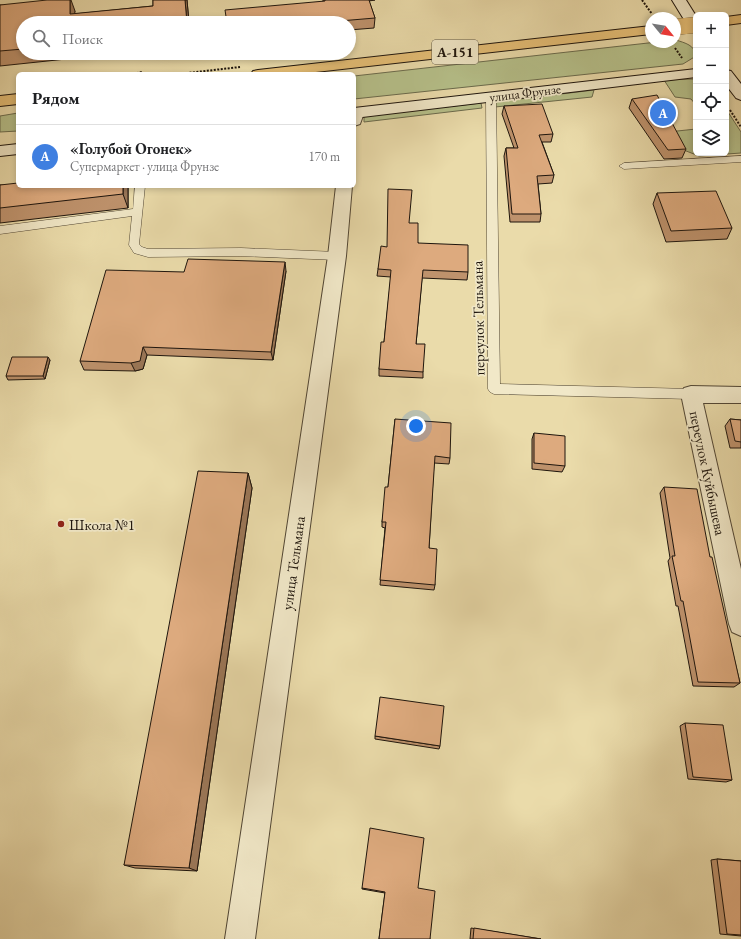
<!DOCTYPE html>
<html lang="ru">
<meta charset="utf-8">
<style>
:root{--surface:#fff;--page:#f2f2f2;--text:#202124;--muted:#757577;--line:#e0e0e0;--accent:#111827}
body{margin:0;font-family:"EB Garamond",serif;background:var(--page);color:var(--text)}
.controls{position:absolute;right:12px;top:12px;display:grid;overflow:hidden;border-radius:6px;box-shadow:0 2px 6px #0003}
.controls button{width:36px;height:36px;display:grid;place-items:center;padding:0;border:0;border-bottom:1px solid var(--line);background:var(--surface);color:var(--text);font:20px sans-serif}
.compass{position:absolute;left:645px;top:12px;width:36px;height:36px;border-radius:50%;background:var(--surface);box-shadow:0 2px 6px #0003;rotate:120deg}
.you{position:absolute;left:416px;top:426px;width:14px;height:14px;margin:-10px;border:3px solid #fff;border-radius:50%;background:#1a73e8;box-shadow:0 0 0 6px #1a73e833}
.badge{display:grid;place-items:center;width:26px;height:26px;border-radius:50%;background:var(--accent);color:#fff;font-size:13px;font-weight:700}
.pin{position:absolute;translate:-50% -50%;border:2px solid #fff;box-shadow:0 1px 4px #0006}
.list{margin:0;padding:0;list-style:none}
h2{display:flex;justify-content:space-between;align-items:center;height:52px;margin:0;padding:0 16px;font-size:17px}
h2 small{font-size:13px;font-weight:400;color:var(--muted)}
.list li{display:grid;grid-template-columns:26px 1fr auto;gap:12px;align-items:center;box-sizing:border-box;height:64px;padding:0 16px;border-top:1px solid var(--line)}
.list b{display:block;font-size:15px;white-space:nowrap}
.list p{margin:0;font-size:13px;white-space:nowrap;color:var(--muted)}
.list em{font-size:13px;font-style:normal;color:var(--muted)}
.icon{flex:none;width:22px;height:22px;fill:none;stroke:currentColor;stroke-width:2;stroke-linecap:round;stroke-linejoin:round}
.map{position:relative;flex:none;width:741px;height:939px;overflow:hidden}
.search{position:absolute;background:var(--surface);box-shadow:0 2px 6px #0003;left:16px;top:16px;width:340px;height:44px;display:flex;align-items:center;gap:10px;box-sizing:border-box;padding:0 14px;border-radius:22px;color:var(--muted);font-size:15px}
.panel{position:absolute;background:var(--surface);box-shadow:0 2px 6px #0003;left:16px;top:72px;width:340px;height:116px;border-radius:6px}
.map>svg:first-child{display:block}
.green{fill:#b6c08a;stroke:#6a6a4c}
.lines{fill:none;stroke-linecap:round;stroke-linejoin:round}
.service-casing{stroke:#514634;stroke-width:1}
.minor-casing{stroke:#514634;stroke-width:2}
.secondary-casing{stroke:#1e150d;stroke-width:2}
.trunk-casing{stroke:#1e150d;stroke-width:2}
.path{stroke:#1e150d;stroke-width:2;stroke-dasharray:2 1.5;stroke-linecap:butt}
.service{fill:#f1e8c8;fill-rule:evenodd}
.minor{fill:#f1e8c8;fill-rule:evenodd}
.secondary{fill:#f1e8c8;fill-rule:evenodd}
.trunk{fill:#e5be75;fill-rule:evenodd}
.trunk-bridge-casing{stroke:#1e150d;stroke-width:16;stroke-linecap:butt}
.trunk-bridge{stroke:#e5be75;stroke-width:16}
.wall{fill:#be926c;stroke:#1e150d}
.shaded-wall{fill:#9b7758;stroke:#1e150d}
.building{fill:#ddaa7e;stroke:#1e150d}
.poi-dot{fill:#8f2418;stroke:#f1e8c8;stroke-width:1.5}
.labels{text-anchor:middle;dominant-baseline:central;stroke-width:3.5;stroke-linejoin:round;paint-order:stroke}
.far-street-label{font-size:13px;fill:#1e150d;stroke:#f1e8c8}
.shield{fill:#f1e8c8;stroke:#5d5445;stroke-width:1}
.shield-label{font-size:14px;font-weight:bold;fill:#1e150d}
.street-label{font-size:15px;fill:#1e150d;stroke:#f1e8c8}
.poi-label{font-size:15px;fill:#1e150d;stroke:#f1e8c8;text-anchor:start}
</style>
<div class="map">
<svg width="741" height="939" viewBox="0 0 741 939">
<rect width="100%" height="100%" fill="#eadbaa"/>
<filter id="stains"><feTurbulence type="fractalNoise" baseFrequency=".005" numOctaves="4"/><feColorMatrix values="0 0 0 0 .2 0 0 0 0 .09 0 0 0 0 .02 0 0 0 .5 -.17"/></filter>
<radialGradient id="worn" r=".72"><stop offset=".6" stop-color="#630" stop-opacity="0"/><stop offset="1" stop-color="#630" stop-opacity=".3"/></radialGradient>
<path class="green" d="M676,40C685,43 695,45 696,56L683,64L354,99V76L657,42H675Z
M693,79L696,83V105L691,99L675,97L664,80Z
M594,90L592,97L495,107V102Z
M481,103L482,108L364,122V116Z
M726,109L741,132V153L699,156L676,147L668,132L696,129V153H726Z
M18,113V131L0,132V116Z"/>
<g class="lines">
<defs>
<path id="service" d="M491,94L496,97L500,384L691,389L695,391L697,394L695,397L691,399L494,394L490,392L488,389L486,97Z
M741,156V162L624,169L619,166L624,163Z
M135,186H145L139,244L142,247L148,249L241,248L337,252L341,253L342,256L341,259L337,260L241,256L148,257L134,253L129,245L132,216L0,234V226L133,209Z"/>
<path id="minor" d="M356,108L362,110L364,113L360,124L354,126V109Z
M336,186H352L346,256L255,939H225L328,256Z
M691,386L741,387V403H703L741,569V636L732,632L729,624L681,394L684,388Z"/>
<path id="secondary" d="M672,0H686L696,16V32L691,31Z
M696,69V77L354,118V108Z
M726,70L731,71L741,84V100L736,98L726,85Z
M18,144V154L0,156V146Z"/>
<path id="trunk" d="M741,15V23L726,25V17Z
M651,26V34L298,74H251L253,71L258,70Z
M18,94V104L0,106V96Z"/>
</defs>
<use href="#service" class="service-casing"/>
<use href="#minor" class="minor-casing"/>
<use href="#secondary" class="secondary-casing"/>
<use href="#trunk" class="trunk-casing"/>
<path class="path" d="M642,0L652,14
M675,48L682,58
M133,74L142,72
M179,74L240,67
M730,110L741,127"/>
<use href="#service" class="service"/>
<use href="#minor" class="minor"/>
<use href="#secondary" class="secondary"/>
<use href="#trunk" class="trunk"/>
<defs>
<path id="trunk-bridge" d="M675,27L696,25"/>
</defs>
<use href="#trunk-bridge" class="trunk-bridge-casing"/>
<use href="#trunk-bridge" class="trunk-bridge"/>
</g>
<path class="wall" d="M153,0H187L189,23H23V53H123L0,66V5L75,11L74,14L153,6Z
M323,0H375L369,1L375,18L374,28L349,30V23H227L323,2Z
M632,99L686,149L682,158L664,159L629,108Z
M504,106L553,134L551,142H542L554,175L552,183L538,184L541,214L540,222H510L504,156L506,148H514L502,114Z
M0,185L128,186V208L0,223Z
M657,193L732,228L727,239L666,242L653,204Z
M409,223L418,243L468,272L467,280L422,278L416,344L423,372V378L379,376V369L384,342L391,277L377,276L378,269L387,247Z
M286,271L273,360L147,355L143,369L135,371L84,370L80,361L184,272Z
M50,360L45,379L8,380L6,376Z
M395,419L450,458L449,464L434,463L429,548L435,585L434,590L380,585L385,528L382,527V522L388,487Z
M730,419L741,420V448H730L725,426Z
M534,433L565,466L562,472L532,469V439Z
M248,473L252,488L197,871L135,868L124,865Z
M664,487L710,557L740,683L734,687L693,686L678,606H676L668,561L670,558L660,493Z
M685,723L732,780L726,782L688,779L680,726Z
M375,736L440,746L439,749L375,739Z
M717,859L741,861V936L720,934L711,860Z
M362,888H418L430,939H379L385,893L362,889Z
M471,928L541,939H470Z"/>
<path class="shaded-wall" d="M70,0H71L75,11L74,23L70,14Z
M185,0H187L189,23H187Z
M123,186H128V208L123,194Z
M285,262L286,271L273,360L271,352Z
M143,347L147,355L143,369L135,371L131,363Z
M48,357L50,360L45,379L43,376Z
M248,473L252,488L197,871L189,868Z"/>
<path class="building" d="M47,0H70V14L153,6V0H185L187,23H23V49L0,51V5Z
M325,0H369L375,18L316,23H227L225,10L325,1Z
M657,95L686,149L668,150L632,99Z
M542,104L553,134L539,135L554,175L537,176L541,214H512L506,148H518L504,106Z
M18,183V186H123V194L0,208V185Z
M388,189L412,190L409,223H418V243L468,245V272L423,270L416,344H425L423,372L379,369L381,342H384L391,270L378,269L381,246L387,247Z
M716,191L732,228L671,231L657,193Z
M188,259L285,262L271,352L143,347L140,361L131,363L80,361L106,270L184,272Z
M12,357H48L43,376H6Z
M395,419L451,423L450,458L435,456L429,548L437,549L435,585L380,580L386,522H382L385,487H388Z
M730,419L741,420V442L735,441Z
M534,433L565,436V466L534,463Z
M198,471L248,473L189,868L124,865Z
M664,487L697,489L710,557H712L740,683L698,682L683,601H681L672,556H675Z
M380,697L444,706L440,746L375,736Z
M685,723L723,725L732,780L693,777Z
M370,828L424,838L418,888L435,891L430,939H379L385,892L362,888Z
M717,859L741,861V935L727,934Z
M474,928L541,939H473Z"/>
<circle class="poi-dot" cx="61" cy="524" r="4"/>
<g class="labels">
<g class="far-street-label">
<text transform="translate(525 93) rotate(-7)">улица Фрунзе</text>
</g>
<rect class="shield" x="432" y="40" width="46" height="24" rx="3"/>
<g class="shield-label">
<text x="455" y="52">А-151</text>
</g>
<g class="street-label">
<text transform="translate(478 318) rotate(-91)">переулок Тельмана</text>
<text transform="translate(708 473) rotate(78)">переулок Куйбышева</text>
<text transform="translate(293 563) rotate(-82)">улица Тельмана</text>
</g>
<g class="poi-label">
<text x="69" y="524">Школа №1</text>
</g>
</g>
<rect width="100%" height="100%" filter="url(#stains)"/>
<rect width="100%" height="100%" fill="url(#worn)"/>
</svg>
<div class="controls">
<button>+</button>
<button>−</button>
<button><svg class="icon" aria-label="locate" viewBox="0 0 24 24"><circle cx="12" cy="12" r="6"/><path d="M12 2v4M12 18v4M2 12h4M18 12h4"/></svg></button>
<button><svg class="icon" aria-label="layers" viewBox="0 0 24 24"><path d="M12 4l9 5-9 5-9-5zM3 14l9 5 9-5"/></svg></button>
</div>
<svg class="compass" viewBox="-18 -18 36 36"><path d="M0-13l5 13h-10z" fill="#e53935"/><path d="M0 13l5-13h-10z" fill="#757577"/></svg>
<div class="you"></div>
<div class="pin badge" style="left:663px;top:113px;background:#3f7fe0">A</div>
<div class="search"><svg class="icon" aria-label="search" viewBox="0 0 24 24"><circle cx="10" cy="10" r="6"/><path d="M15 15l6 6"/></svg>Поиск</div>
<section class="panel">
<h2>Рядом<small></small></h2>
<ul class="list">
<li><span class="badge" style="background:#3f7fe0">A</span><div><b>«Голубой Огонек»</b><p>Супермаркет · улица Фрунзе</p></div><em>170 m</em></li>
</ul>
</section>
</div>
